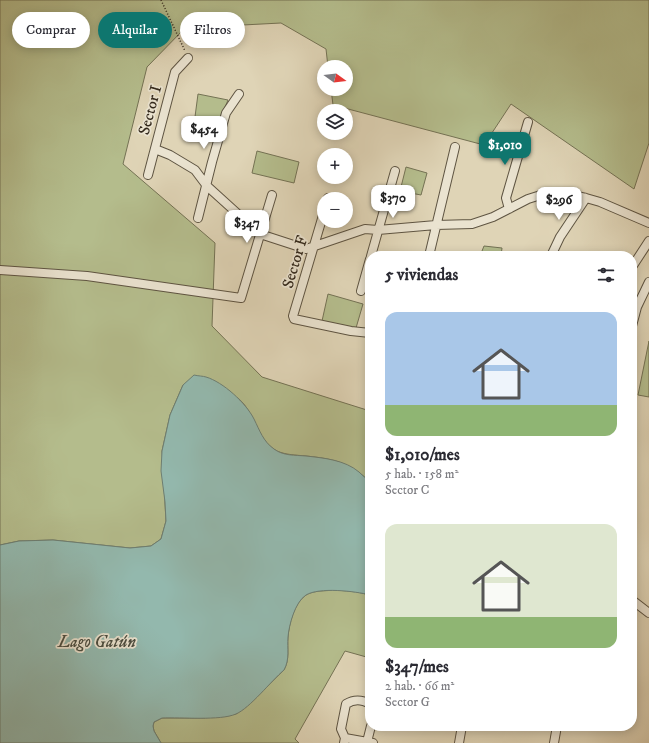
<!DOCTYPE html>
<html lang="es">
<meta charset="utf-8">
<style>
body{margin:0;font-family:"IM FELL DW Pica",serif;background:#f2f2f3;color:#2b2b33;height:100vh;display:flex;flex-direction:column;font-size:15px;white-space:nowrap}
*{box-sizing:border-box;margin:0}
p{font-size:13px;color:#7c7c81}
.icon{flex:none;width:22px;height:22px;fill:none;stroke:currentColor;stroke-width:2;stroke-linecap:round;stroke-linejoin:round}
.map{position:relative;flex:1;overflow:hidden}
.drawer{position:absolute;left:365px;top:251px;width:272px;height:480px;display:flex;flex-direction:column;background:#fff;border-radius:16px;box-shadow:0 2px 10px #0003}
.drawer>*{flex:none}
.guide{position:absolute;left:12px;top:12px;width:293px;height:36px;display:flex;gap:8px}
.needle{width:26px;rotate:105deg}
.buttons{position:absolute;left:317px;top:60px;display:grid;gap:8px}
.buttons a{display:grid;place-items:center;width:36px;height:36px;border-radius:50%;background:#fff;box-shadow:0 2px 10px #0003;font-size:20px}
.price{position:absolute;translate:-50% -34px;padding:0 9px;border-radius:8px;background:#fff;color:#222;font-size:13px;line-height:26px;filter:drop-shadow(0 1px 2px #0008)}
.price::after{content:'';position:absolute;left:50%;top:24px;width:12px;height:9px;margin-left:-6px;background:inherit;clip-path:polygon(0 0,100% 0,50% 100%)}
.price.current{background:#0f766e;color:#fff}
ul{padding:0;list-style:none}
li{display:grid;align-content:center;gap:8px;height:212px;padding:0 20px}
li span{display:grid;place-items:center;height:124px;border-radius:12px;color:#555}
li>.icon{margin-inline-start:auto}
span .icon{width:72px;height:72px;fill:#fffc;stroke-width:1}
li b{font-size:17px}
h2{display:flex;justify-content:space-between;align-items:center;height:48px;padding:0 20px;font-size:17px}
.tag{padding:0 14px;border-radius:18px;background:#fff;box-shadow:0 2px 10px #0003;font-size:14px;line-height:36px}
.tag.current{background:#0f766e;color:#fff}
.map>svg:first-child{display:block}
.green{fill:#b4bc8c;stroke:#747254}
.water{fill:#93b8ad;stroke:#6d7f73}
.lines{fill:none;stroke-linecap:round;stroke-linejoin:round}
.minor-casing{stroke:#5e5442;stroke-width:10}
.path{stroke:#33291c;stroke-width:1.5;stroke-dasharray:1 2;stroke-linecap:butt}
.minor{stroke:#eae3d0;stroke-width:8}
.labels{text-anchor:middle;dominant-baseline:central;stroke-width:3.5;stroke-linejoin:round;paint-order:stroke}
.street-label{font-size:16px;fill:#33291c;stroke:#eae3d0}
.water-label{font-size:17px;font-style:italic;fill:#4b4d40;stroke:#eae3d0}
</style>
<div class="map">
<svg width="649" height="743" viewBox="0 0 649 743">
<rect width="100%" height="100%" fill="#dfd4b6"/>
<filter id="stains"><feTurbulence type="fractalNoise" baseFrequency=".005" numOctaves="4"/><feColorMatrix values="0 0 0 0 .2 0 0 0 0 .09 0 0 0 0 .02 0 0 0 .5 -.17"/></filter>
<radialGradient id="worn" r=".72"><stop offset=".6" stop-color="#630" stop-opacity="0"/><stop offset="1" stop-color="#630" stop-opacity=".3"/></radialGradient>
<path class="green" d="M0 0H649V143L634 189 511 104 484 145 333 105 331 89H346V67H328L326 49 281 23 185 28 147 67 123 164 215 243 212 326 262 377 370 411V482C349 462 334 459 306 456 296 455 286 455 277 451 256 440 256 414 239 399 235 395 192 387 183 385L170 415 162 451 166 521 161 539 151 546 130 548 53 540 19 541 0 545Z
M198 94 228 100 213 136 193 132Z
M257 151 299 162 294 183 252 173Z
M406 167 427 173 421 195 400 191Z
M484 246 502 248 501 256H480Z
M328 294 363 304 356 328 322 321Z
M649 341V397L638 395Z
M336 590 357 592 370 595V658L345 651 295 739 299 743H161L154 731 153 726 154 722 162 718H204L236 714 247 706 284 670C290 659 287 649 288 637 289 624 294 603 306 595 314 590 327 591 336 590Z"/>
<path class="water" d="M194 375C198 376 203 376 206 377 223 382 246 403 254 419 260 431 263 441 274 449 283 456 295 455 306 456 324 458 345 460 359 472 363 475 366 479 370 482V595C355 591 319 587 306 595 295 602 289 625 288 637 287 649 290 659 284 670 271 681 250 708 236 714 220 721 181 717 162 718L154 722 153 726 154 731 161 743H0V545L19 541 53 540 130 548 151 546 161 539 166 521 165 502 161 471 162 451 170 415 183 385Z"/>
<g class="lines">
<defs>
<path id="minor" d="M155 149 170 155 195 170 207 186 260 234 306 249 365 229 378 230 436 225 472 224 493 217 528 199 547 193H563L586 198 600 202 649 223
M148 175 175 72 188 58
M328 199V198
M509 209 506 198 528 122
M324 212 293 316 294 319 351 331 370 333
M198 218 212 162 226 113 239 94
M371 256 395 171
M429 256 455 147
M551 256 560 237 586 198
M632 267 649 241
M0 270 87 276 241 298 272 195
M361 291 370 259
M632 326 637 307 649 282
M632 600 649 613
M345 738 373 743
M367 742 371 726
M344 743 345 738 341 729 346 704C354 699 361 699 370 704
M459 743 462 726
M554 743 557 726"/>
</defs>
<use href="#minor" class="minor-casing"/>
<path class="path" d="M161 0 185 51"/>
<use href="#minor" class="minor"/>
</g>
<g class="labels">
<g class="street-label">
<text transform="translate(150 110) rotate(-75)">Sector I</text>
<text transform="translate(295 262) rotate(-73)">Sector F</text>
</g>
<g class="water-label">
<text x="97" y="642">Lago Gatún</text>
</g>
</g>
<rect width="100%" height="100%" filter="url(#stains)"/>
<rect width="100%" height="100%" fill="url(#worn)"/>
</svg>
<div class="buttons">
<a><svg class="needle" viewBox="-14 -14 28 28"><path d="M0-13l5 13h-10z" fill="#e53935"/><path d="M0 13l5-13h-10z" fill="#7c7c81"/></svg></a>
<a><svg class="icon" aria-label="layers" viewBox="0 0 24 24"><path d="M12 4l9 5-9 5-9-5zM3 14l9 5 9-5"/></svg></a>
<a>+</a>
<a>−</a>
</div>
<b class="price" style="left:204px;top:150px">$454</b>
<b class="price current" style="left:505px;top:166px">$1,010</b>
<b class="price" style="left:393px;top:219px">$370</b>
<b class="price" style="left:559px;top:221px">$296</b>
<b class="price" style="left:247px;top:244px">$347</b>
<div class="guide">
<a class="tag">Comprar</a>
<a class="tag current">Alquilar</a>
<a class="tag">Filtros</a>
</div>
<section class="drawer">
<h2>5 viviendas<svg class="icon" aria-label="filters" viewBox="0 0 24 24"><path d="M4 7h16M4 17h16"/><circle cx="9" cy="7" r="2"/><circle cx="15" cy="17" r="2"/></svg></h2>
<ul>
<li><span style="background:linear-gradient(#a9c7e8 75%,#8fb573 0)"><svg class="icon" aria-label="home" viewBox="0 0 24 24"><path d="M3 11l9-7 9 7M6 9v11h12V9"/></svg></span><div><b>$1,010/mes</b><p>5 hab. · 158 m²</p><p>Sector C</p></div></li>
<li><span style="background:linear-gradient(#dfe7d0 75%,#8fb573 0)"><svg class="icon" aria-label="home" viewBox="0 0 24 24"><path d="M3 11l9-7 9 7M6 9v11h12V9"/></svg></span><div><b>$347/mes</b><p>2 hab. · 66 m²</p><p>Sector G</p></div></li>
</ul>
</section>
</div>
